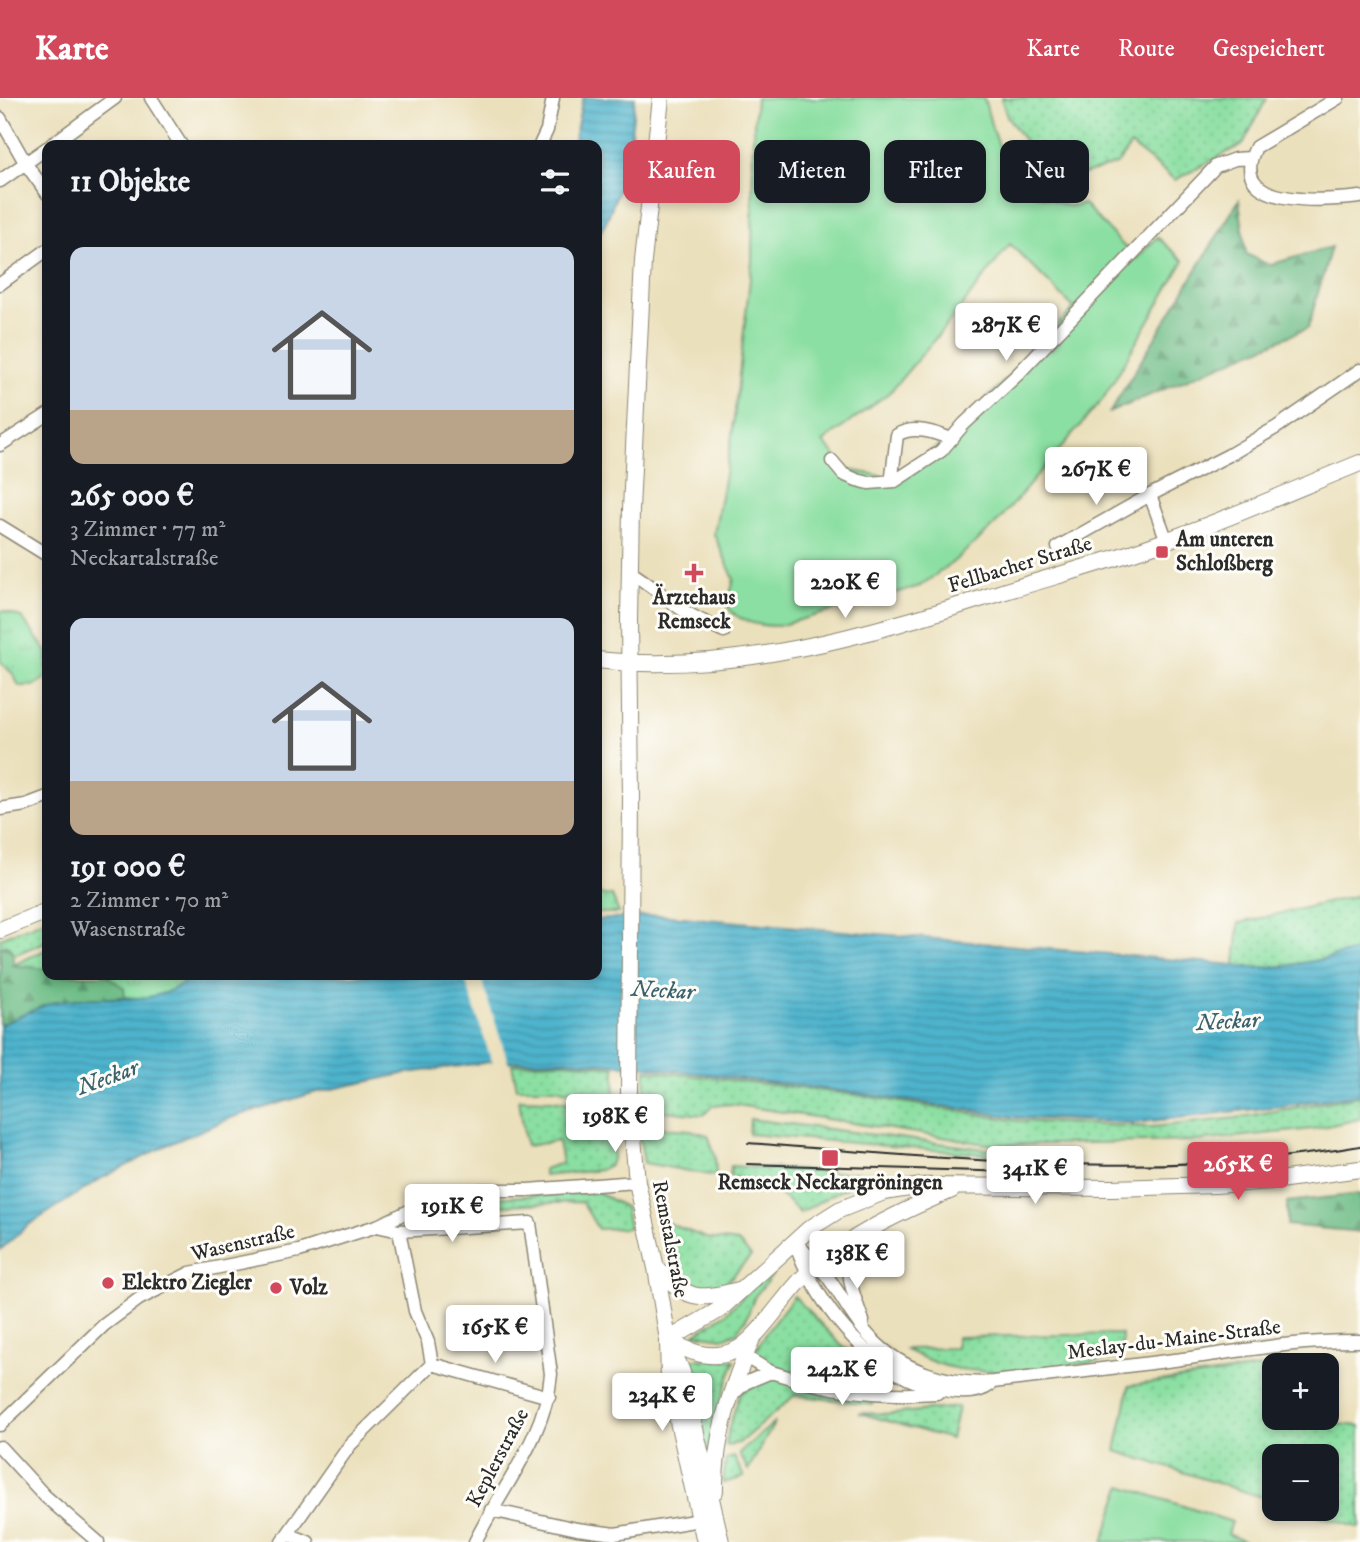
<!DOCTYPE html>
<html lang="de">
<meta charset="utf-8">
<style>
body{margin:0;font-family:"IM FELL DW Pica",serif;background:#242831;color:#f1f3f6;height:100vh;display:flex;flex-direction:column;font-size:26px;white-space:nowrap}
*{box-sizing:border-box;margin:0}
p{font-size:23px;color:#9ea1a6}
.icon{flex:none;width:38px;height:38px;fill:none;stroke:currentColor;stroke-width:2;stroke-linecap:round;stroke-linejoin:round}
.map{position:relative;flex:1;overflow:hidden}
.sheet{position:absolute;left:42px;top:42px;width:560px;height:840px;display:flex;flex-direction:column;background:#171b24;border-radius:14px;box-shadow:0 4px 10px #0003}
.sheet>*{flex:none}
.hud{position:absolute;left:623px;top:42px;width:632px;height:63px;display:flex;gap:14px}
.tools{position:absolute;left:1262px;top:1255px;display:grid;gap:14px}
.tools a{display:grid;place-items:center;width:77px;height:77px;border-radius:14px;background:#171b24;box-shadow:0 4px 10px #0003;font-size:35px}
.price{position:absolute;translate:-50% -60px;padding:0 16px;border-radius:7px;background:#fff;color:#222;font-size:23px;line-height:46px;filter:drop-shadow(0 2px 4px #0008)}
.price::after{content:'';position:absolute;left:50%;top:42px;width:21px;height:16px;margin-left:-10px;background:inherit;clip-path:polygon(0 0,100% 0,50% 100%)}
.price.active{background:#d1495b;color:#fff}
ul{padding:0;list-style:none}
li{display:grid;align-content:center;gap:14px;height:371px;padding:0 28px}
li span{display:grid;place-items:center;height:217px;border-radius:14px;color:#555}
li>.icon{margin-inline-start:auto}
span .icon{width:126px;height:126px;fill:#fffc;stroke-width:1}
li b{font-size:30px}
h2{display:flex;justify-content:space-between;align-items:center;height:84px;padding:0 28px;font-size:30px}
.chip{padding:0 24px;border-radius:14px;background:#171b24;box-shadow:0 4px 10px #0003;font-size:24px;line-height:63px}
.chip.active{background:#d1495b;color:#fff}
header{display:flex;align-items:center;gap:42px;box-sizing:border-box;height:98px;padding:0 35px;background:#d1495b;color:#fff}
header strong{font-size:33px}
nav{display:flex;gap:38px;margin-inline-start:auto;font-size:24px}
.map>svg:first-child{display:block}
.grass{fill:url(#grass-dots);stroke:#5b8566;stroke-width:2}
.forest{fill:url(#forest-firs);stroke:#4e745a;stroke-width:2}
.park{fill:url(#park-tufts);stroke:#5b8566;stroke-width:2}
.garden{fill:#8bdfa2;stroke:#5b8566;stroke-width:2;fill-rule:evenodd}
.water{fill:url(#water-rules);stroke:#3c707c;stroke-width:2}
.pier{fill:#ebe0bc}
.lines{fill:none;stroke-linecap:round;stroke-linejoin:round}
.street-casing{stroke:#8b8674;stroke-width:15}
.secondary-casing{stroke:#8b8674;stroke-width:18}
.street{stroke:#fff;stroke-width:12}
.secondary{stroke:#fff;stroke-width:16}
.tram{stroke:#2b2b2b;stroke-width:2}
.poi-dot{fill:#d1495b;stroke:#fdfcf7;stroke-width:2.5}
.labels{text-anchor:middle;dominant-baseline:central;stroke-width:6;stroke-linejoin:round;paint-order:stroke}
.poi-label{font-size:21px;font-weight:bold;fill:#2b2b2b;stroke:#fdfcf7;text-anchor:start}
.street-label{font-size:21px;fill:#2b2b2b;stroke:#fdfcf7}
.water-label{font-size:23px;font-style:italic;fill:#39626c;stroke:#fdfcf7}
</style>
<header>
<strong>Karte</strong>
<nav><a>Karte</a><a>Route</a><a>Gespeichert</a></nav>
</header>
<div class="map">
<svg width="1360" height="1444" viewBox="0 0 1360 1444">
<defs>
<pattern id="grass-dots" width="8" height="8" patternUnits="userSpaceOnUse" patternTransform="scale(1.75)"><rect width="8" height="8" fill="#8bdfa2"/><path d="M2 2h.1M6 6h.1" fill="none" stroke="#78c08c" stroke-width="1.8" stroke-linecap="round"/></pattern>
<pattern id="forest-firs" width="22" height="20" patternUnits="userSpaceOnUse" patternTransform="scale(1.75)"><rect width="22" height="20" fill="#70be88"/><path d="M5 1l3.5 6h-7zM16 11l3.5 6h-7z" fill="#5c9b6f"/></pattern>
<pattern id="park-tufts" width="24" height="20" patternUnits="userSpaceOnUse" patternTransform="scale(1.75)"><rect width="24" height="20" fill="#8bdfa2"/><path d="M3 7l-1-3M5 7V3M7 7l1-3M15 17l-1-3M17 17v-4M19 17l1-3" fill="none" stroke="#78c08c"/></pattern>
<pattern id="water-rules" width="6" height="5" patternUnits="userSpaceOnUse" patternTransform="scale(1.75)"><rect width="6" height="5" fill="#4eb4cd"/><path d="M0 2.5h6" fill="none" stroke="#4193a7"/></pattern>
</defs>
<rect width="100%" height="100%" fill="#fdfcf7"/>
<filter id="ink" filterUnits="userSpaceOnUse"><feTurbulence type="fractalNoise" baseFrequency=".0143" numOctaves="2"/><feDisplacementMap in="SourceGraphic" scale="14" xChannelSelector="R" yChannelSelector="G"/><feConvolveMatrix kernelMatrix="1 2 1 2 8 2 1 2 1" color-interpolation-filters="sRGB"/></filter>
<filter id="wash" filterUnits="userSpaceOnUse"><feTurbulence type="fractalNoise" baseFrequency=".00686" numOctaves="4" result="noise"/><feDisplacementMap in="SourceGraphic" scale="28" xChannelSelector="R" yChannelSelector="G"/><feGaussianBlur stdDeviation="1.57" result="paint"/><feColorMatrix in="noise" values="0 0 0 0 0 0 0 0 0 0 0 0 0 0 0 0 0 1.4 0 .05"/><feComposite in="paint" operator="in"/></filter>
<g filter="url(#wash)">
<rect width="100%" height="100%" fill="#ebe0bc"/>
<path class="grass" d="M1001 0H1267L1243 46 1175 82 1131 47 1117 66 1078 78 1040 65 1007 18Z
M597 796 612 798 619 815H597Z
M1360 797V852C1323 861 1272 875 1235 867L1239 825Z
M47 821V843L14 857 7 847 0 850V840Z
M563 964 615 969V1005L556 990H517L512 966Z
M646 972 856 997 1020 1023 1102 1027 1152 1029 1236 1020 1360 998V1021L1313 1031 1197 1043 993 1047 731 1006 712 1008 704 1017 644 1011Z
M519 1001 554 1002 618 1014 613 1058 610 1067 600 1072 544 1078V1071L562 1065 558 1043 526 1048Z
M750 1021 992 1052V1057L749 1036Z
M638 1028 690 1032 708 1037 715 1057 716 1078 644 1065Z
M731 1068 830 1074 962 1075 961 1077C932 1077 897 1072 869 1081 844 1089 822 1102 800 1115 777 1090 763 1085 730 1078Z
M597 1094 625 1109 629 1130 598 1131 582 1104 428 1110 455 1102Z
M658 1121 706 1140 738 1144 751 1158 723 1188 699 1193C665 1172 668 1157 658 1121Z
M769 1174 773 1176 755 1198 746 1221 737 1234 723 1240 695 1236 725 1216Z
M794 1198 841 1247 875 1274 873 1292 795 1276 752 1258 766 1235Z
M1122 1236 1121 1260C1068 1267 1013 1278 959 1271 940 1268 921 1259 904 1251L956 1250 957 1239Z
M688 1261 735 1262 714 1323 706 1364Z
M1274 1268V1320H1314L1325 1325 1360 1328V1430L1297 1411 1326 1410V1358H1274V1403L1116 1353 1129 1288Z
M771 1276 874 1300 873 1307 795 1297 739 1345 726 1347 729 1329 740 1296Z
M958 1309 951 1341 859 1315 892 1316Z
M775 1324 748 1372 739 1355Z
M734 1359 744 1379 723 1385 726 1361Z"/>
<path class="forest" d="M1239 102 1246 156 1269 167 1331 149 1308 230 1110 314Z
M7 847 14 857 13 867 47 871V877H106L125 890V899L58 903 0 927V850Z
M1360 1096V1134L1287 1127V1104Z"/>
<path class="park" d="M3 513 21 519 47 554V579L34 588H19L13 576 0 564V515Z
M47 851V871L13 867Z
M106 877H193C174 895 151 903 125 899L124 890Z"/>
<path class="garden" d="M756 0H984L992 30 1005 62 1028 93 1068 108 1084 106 1136 161 1157 139 1184 163 1103 301 994 428 952 465 920 488 778 528C759 528 738 525 727 508L734 481 714 436 732 338 752 163 753 41ZM1010 146 1074 210 983 305 942 345 911 367 888 379 849 372 823 344 890 294 951 222Z
M1122 1388 1232 1424 1228 1436 1245 1444H1103Z"/>
<path class="water" d="M583 0H635L627 70 606 124 597 140V47H573Z
M659 817 1235 867C1272 875 1323 861 1360 852V996L1282 1008 1134 1025 1021 1020 856 995 647 969 565 962 489 964 408 975 313 995 233 1019 169 1046 102 1080 27 1128 0 1152V927C19 919 40 907 60 903 110 893 152 915 193 877H597V822Z"/>
<path class="pier" d="M464 877H480L509 967 493 968Z"/>
</g>
<g filter="url(#ink)">
<g class="lines">
<defs>
<path id="street" d="M151 0 181 47
M1338 0 1256 49C1225 111 1325 103 1360 99
M0 20 26 66 47 95
M51 47 115 0
M540 47 547 32 553 0
M0 83 47 50
M0 186 47 152
M0 347 47 317
M832 363 843 376 857 382 869 385 895 383 941 353 964 326 1017 277 1216 68 1235 61 1250 60
M895 383 892 378 897 337C913 327 934 334 951 341
M1150 397 1167 443
M0 428 47 457
M1058 449 1150 397 1229 357 1277 329 1360 272
M630 474C648 485 663 498 680 510 693 520 709 526 724 533
M0 711 26 707 47 699
M377 1128 399 1133 530 1125 551 1276C546 1338 502 1389 475 1444
M399 1133 415 1213 428 1244 432 1266
M852 1141C845 1175 851 1191 863 1223
M794 1143C805 1154 817 1166 827 1178 842 1198 853 1222 871 1240 901 1272 949 1288 993 1284 1053 1277 1113 1270 1174 1262 1236 1254 1297 1242 1360 1243
M797 1150C820 1212 874 1279 943 1292 958 1295 977 1297 990 1287
M739 1255 771 1274
M432 1266 549 1299
M731 1298 745 1285 771 1274C830 1293 875 1299 937 1295
M0 1327 104 1227 139 1201 190 1175 299 1153 339 1140 377 1128 437 1100 481 1092H528L637 1084
M0 1349 45 1398 98 1444
M491 1412 577 1431 615 1436 700 1422
M288 1436 308 1444
M282 1444 350 1347 432 1266"/>
<path id="secondary" d="M661 0 643 163 631 411 629 521 631 700 629 996 637 1084 656 1170 668 1242 669 1283 705 1444
M597 562C734 577 867 537 996 496 1054 478 1112 463 1168 442 1233 419 1296 391 1360 365
M0 832 47 813
M656 1170C690 1202 694 1203 739 1192
M668 1242 719 1212 809 1131 839 1112 884 1094 922 1088 1112 1090 1215 1087 1271 1083 1360 1071
M668 1242C689 1254 710 1263 734 1253 758 1243 786 1194 808 1175 851 1137 900 1114 952 1092
M671 1248 682 1274 721 1444
M715 1393C714 1339 731 1292 751 1243"/>
</defs>
<use href="#street" class="street-casing"/>
<use href="#secondary" class="secondary-casing"/>
<use href="#street" class="street"/>
<use href="#secondary" class="secondary"/>
<path class="tram" d="M748 1045C952 1060 1156 1084 1360 1048
M747 1066 1013 1074"/>
</g>
</g>
<g class="poi-dot">
<rect x="1155" y="447" width="14" height="14" rx="3.5"/>
<path d="M690.5 464.5h7v7h7v7h-7v7h-7v-7h-7v-7h7z"/>
<rect x="821" y="1051" width="18" height="18" rx="3.5"/>
<circle cx="108" cy="1185" r="7"/>
<circle cx="276" cy="1190" r="7"/>
</g>
<g class="labels">
<g class="poi-label">
<text x="1176" y="442">Am unteren<tspan x="1176" dy="24">Schloßberg</tspan></text>
<text x="694" y="500" text-anchor="middle">Ärztehaus<tspan x="694" dy="24">Remseck</tspan></text>
<text x="830" y="1085" text-anchor="middle">Remseck Neckargröningen</text>
<text x="122" y="1185">Elektro Ziegler</text>
<text x="290" y="1190">Volz</text>
</g>
<g class="street-label">
<text transform="translate(1020 467) rotate(-17)">Fellbacher Straße</text>
<text transform="translate(670 1141) rotate(79)">Remstalstraße</text>
<text transform="translate(243 1145) rotate(-13)">Wasenstraße</text>
<text transform="translate(1174 1242) rotate(-7)">Meslay-du-Maine-Straße</text>
<text transform="translate(498 1360) rotate(-62)">Keplerstraße</text>
</g>
<g class="water-label">
<text transform="translate(663 893) rotate(3)">Neckar</text>
<text transform="translate(1228 924) rotate(-3)">Neckar</text>
<text transform="translate(108 980) rotate(-20)">Neckar</text>
</g>
</g>
</svg>
<div class="tools">
<a>+</a>
<a>−</a>
</div>
<b class="price" style="left:1006px;top:265px">287K €</b>
<b class="price" style="left:1096px;top:409px">267K €</b>
<b class="price" style="left:845px;top:522px">220K €</b>
<b class="price" style="left:615px;top:1056px">198K €</b>
<b class="price active" style="left:1238px;top:1104px">265K €</b>
<b class="price" style="left:1035px;top:1108px">341K €</b>
<b class="price" style="left:452px;top:1146px">191K €</b>
<b class="price" style="left:857px;top:1193px">138K €</b>
<b class="price" style="left:495px;top:1267px">165K €</b>
<b class="price" style="left:842px;top:1309px">242K €</b>
<b class="price" style="left:662px;top:1335px">234K €</b>
<div class="hud">
<a class="chip active">Kaufen</a>
<a class="chip">Mieten</a>
<a class="chip">Filter</a>
<a class="chip">Neu</a>
</div>
<section class="sheet">
<h2>11 Objekte<svg class="icon" aria-label="filters" viewBox="0 0 24 24"><path d="M4 7h16M4 17h16"/><circle cx="9" cy="7" r="2"/><circle cx="15" cy="17" r="2"/></svg></h2>
<ul>
<li><span style="background:linear-gradient(#c9d6e8 75%,#b9a48a 0)"><svg class="icon" aria-label="home" viewBox="0 0 24 24"><path d="M3 11l9-7 9 7M6 9v11h12V9"/></svg></span><div><b>265 000 €</b><p>3 Zimmer · 77 m²</p><p>Neckartalstraße</p></div></li>
<li><span style="background:linear-gradient(#c9d6e8 75%,#b9a48a 0)"><svg class="icon" aria-label="home" viewBox="0 0 24 24"><path d="M3 11l9-7 9 7M6 9v11h12V9"/></svg></span><div><b>191 000 €</b><p>2 Zimmer · 70 m²</p><p>Wasenstraße</p></div></li>
</ul>
</section>
</div>
